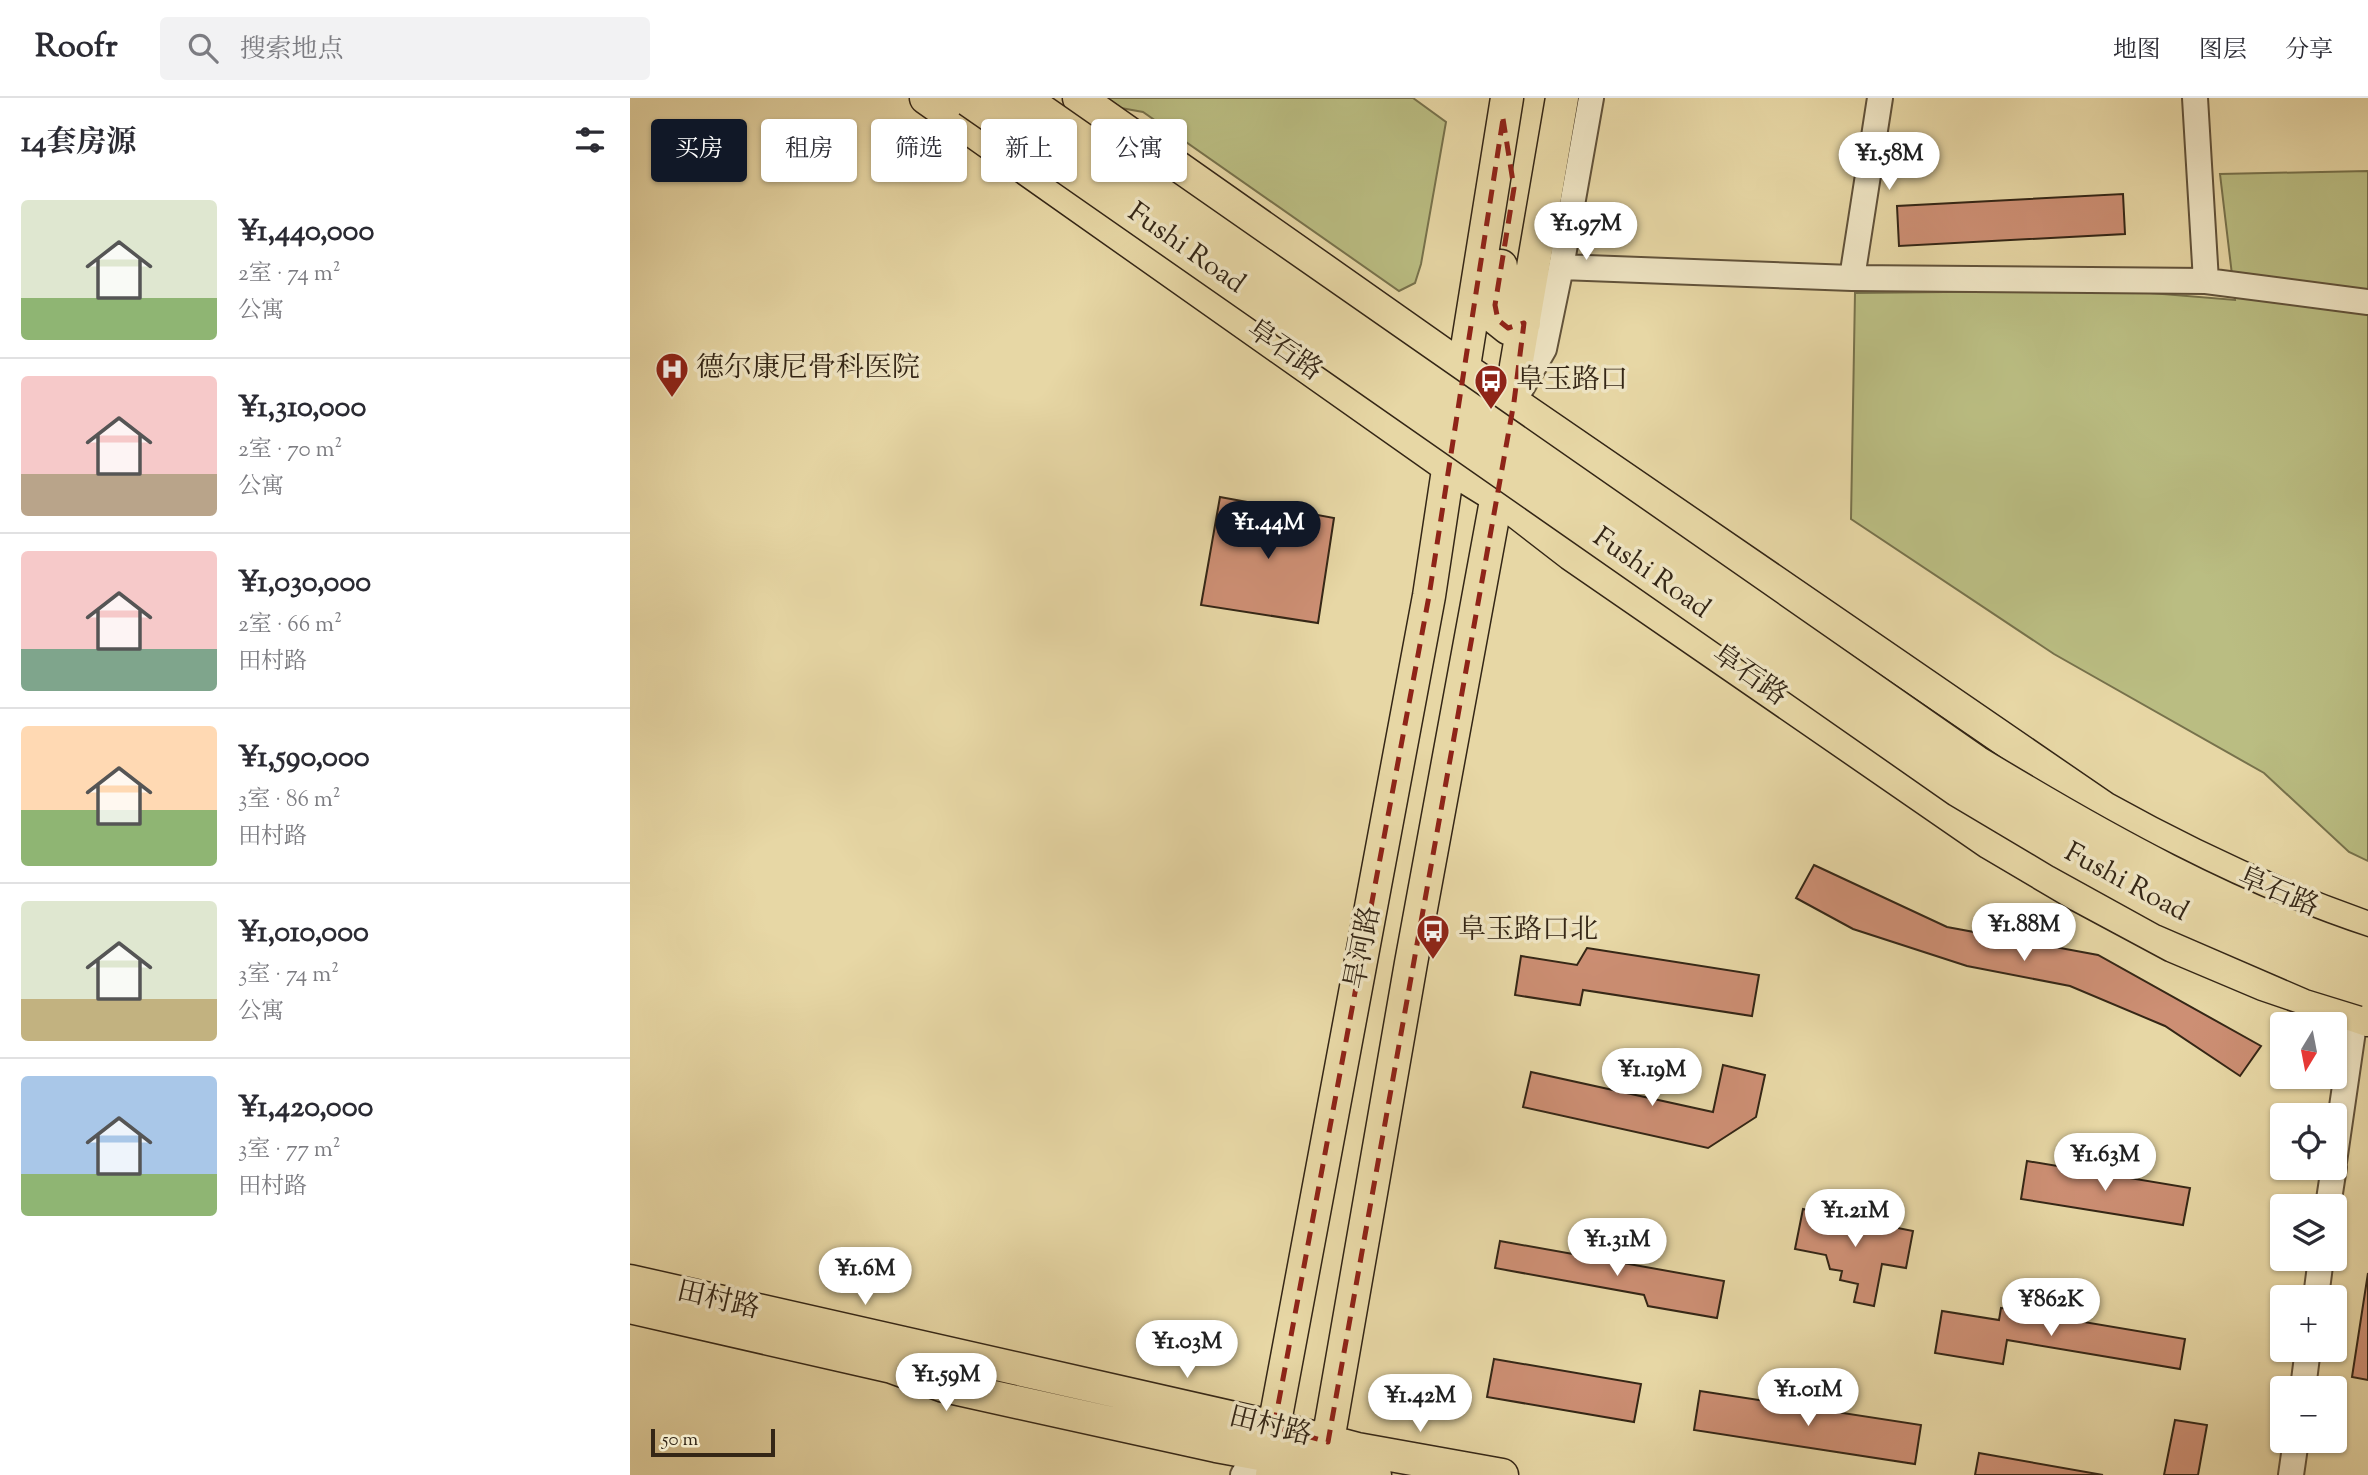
<!DOCTYPE html>
<html lang="zh">
<meta charset="utf-8">
<style>
body{margin:0;font-family:"Sorts Mill Goudy","Noto Serif SC",serif;background:#f2f2f3;color:#2b2b33;height:100vh;display:flex;flex-direction:column;font-size:26px;white-space:nowrap}
*{box-sizing:border-box;margin:0}
p{font-size:23px;color:#7c7c81}
.icon{flex:none;width:38px;height:38px;fill:none;stroke:currentColor;stroke-width:2;stroke-linecap:round;stroke-linejoin:round}
.map{position:relative;flex:1;overflow:hidden}
.sheet{display:flex;flex-direction:column;background:#fff;width:630px}
.sheet>*{flex:none}
.hud{position:absolute;left:21px;top:21px;width:665px;height:63px;display:flex;gap:14px}
.needle{width:46px;rotate:190deg}
.buttons{position:absolute;left:1640px;top:914px;display:grid;gap:14px}
.buttons a{display:grid;place-items:center;width:77px;height:77px;border-radius:7px;background:#fff;box-shadow:0 2px 5px #0004;font-size:35px}
.scale{position:absolute;left:21px;bottom:18px;width:124px;box-sizing:border-box;padding-left:7px;border:4px solid #342616;border-top:0;font-size:19px;line-height:24px;white-space:nowrap;color:#342616;-webkit-text-stroke:5px #efe5c4;paint-order:stroke}
.price{position:absolute;translate:-50% -60px;padding:0 16px;border-radius:24px;background:#fff;color:#222;font-size:23px;line-height:46px;filter:drop-shadow(0 2px 4px #0008)}
.price::after{content:'';position:absolute;left:50%;top:42px;width:21px;height:16px;margin-left:-10px;background:inherit;clip-path:polygon(0 0,100% 0,50% 100%)}
.price.current{background:#111827;color:#fff}
ul{padding:0;list-style:none}
li{display:flex;align-items:center;gap:21px;height:175px;padding:0 21px}
li+li{border-top:2px solid #e1e1e2}
li span{display:grid;place-items:center;flex:none;width:196px;height:140px;border-radius:7px;color:#555}
li>.icon{margin-inline-start:auto}
span .icon{width:84px;height:84px;fill:#fffc;stroke-width:1}
li b{font-size:30px}
h2{display:flex;justify-content:space-between;align-items:center;height:84px;padding:0 21px;font-size:30px}
.tag{padding:0 24px;border-radius:7px;background:#fff;box-shadow:0 2px 5px #0004;font-size:24px;line-height:63px}
.tag.current{background:#111827;color:#fff}
header{display:flex;align-items:center;gap:42px;box-sizing:border-box;height:98px;padding:0 35px;background:#fff;border-bottom:2px solid #e1e1e2}
header strong{font-size:33px}
nav{display:flex;gap:38px;margin-inline-start:auto;font-size:24px}
.search{width:490px;height:63px;background:#f2f2f3;display:flex;align-items:center;gap:18px;box-sizing:border-box;padding:0 24px;border-radius:7px;color:#7c7c81;font-size:26px}
main{display:flex;flex:1;min-height:0}
.map>svg:first-child{display:block}
.green{fill:#babd82;stroke:#77724c;stroke-width:2}
.building{fill:#cd8f74;stroke:#342616;stroke-width:2}
.lines{fill:none;stroke-linecap:round;stroke-linejoin:round}
.minor-casing{stroke:#61523a;stroke-width:28}
.major-casing{stroke:#342616;stroke-width:35}
.minor{stroke:#efe5c4;stroke-width:24}
.major{stroke:#e7d7a5;stroke-width:32}
.highway-bridge-casing{stroke:#342616;stroke-width:40;stroke-linecap:butt}
.highway-bridge{stroke:#e7d7a5;stroke-width:37}
.marked{fill:none;stroke:#8f2418;stroke-width:5;stroke-dasharray:14 9;stroke-linejoin:round}
.labels{text-anchor:middle;dominant-baseline:central;stroke-width:7;stroke-linejoin:round;paint-order:stroke}
.street-label{font-size:28px;fill:#342616;stroke:#efe5c4}
.poi-label{font-size:28px;fill:#342616;stroke:#efe5c4;text-anchor:start}
</style>
<header>
<strong>Roofr</strong>
<div class="search"><svg class="icon" aria-label="search" viewBox="0 0 24 24"><circle cx="10" cy="10" r="6"/><path d="M15 15l6 6"/></svg>搜索地点</div>
<nav><a>地图</a><a>图层</a><a>分享</a></nav>
</header>
<main>
<section class="sheet">
<h2>14套房源<svg class="icon" aria-label="filters" viewBox="0 0 24 24"><path d="M4 7h16M4 17h16"/><circle cx="9" cy="7" r="2"/><circle cx="15" cy="17" r="2"/></svg></h2>
<ul>
<li><span style="background:linear-gradient(#dfe7d0 70%,#8fb573 0)"><svg class="icon" aria-label="home" viewBox="0 0 24 24"><path d="M3 11l9-7 9 7M6 9v11h12V9"/></svg></span><div><b>¥1,440,000</b><p>2室 · 74 m²</p><p>公寓</p></div></li>
<li><span style="background:linear-gradient(#f6c9c9 70%,#b9a48a 0)"><svg class="icon" aria-label="home" viewBox="0 0 24 24"><path d="M3 11l9-7 9 7M6 9v11h12V9"/></svg></span><div><b>¥1,310,000</b><p>2室 · 70 m²</p><p>公寓</p></div></li>
<li><span style="background:linear-gradient(#f6c9c9 70%,#7fa58c 0)"><svg class="icon" aria-label="home" viewBox="0 0 24 24"><path d="M3 11l9-7 9 7M6 9v11h12V9"/></svg></span><div><b>¥1,030,000</b><p>2室 · 66 m²</p><p>田村路</p></div></li>
<li><span style="background:linear-gradient(#ffd9b3 60%,#8fb573 0)"><svg class="icon" aria-label="home" viewBox="0 0 24 24"><path d="M3 11l9-7 9 7M6 9v11h12V9"/></svg></span><div><b>¥1,590,000</b><p>3室 · 86 m²</p><p>田村路</p></div></li>
<li><span style="background:linear-gradient(#dfe7d0 70%,#c2b280 0)"><svg class="icon" aria-label="home" viewBox="0 0 24 24"><path d="M3 11l9-7 9 7M6 9v11h12V9"/></svg></span><div><b>¥1,010,000</b><p>3室 · 74 m²</p><p>公寓</p></div></li>
<li><span style="background:linear-gradient(#a9c7e8 70%,#8fb573 0)"><svg class="icon" aria-label="home" viewBox="0 0 24 24"><path d="M3 11l9-7 9 7M6 9v11h12V9"/></svg></span><div><b>¥1,420,000</b><p>3室 · 77 m²</p><p>田村路</p></div></li>
</ul>
</section>
<div class="map">
<svg width="1738" height="1377" viewBox="0 0 1738 1377">
<rect width="100%" height="100%" fill="#e7d7a5"/>
<filter id="stains"><feTurbulence type="fractalNoise" baseFrequency=".00286" numOctaves="4"/><feColorMatrix values="0 0 0 0 .2 0 0 0 0 .09 0 0 0 0 .02 0 0 0 .5 -.17"/></filter>
<radialGradient id="worn" r=".72"><stop offset=".6" stop-color="#630" stop-opacity="0"/><stop offset="1" stop-color="#630" stop-opacity=".3"/></radialGradient>
<path class="green" d="M477 0H783L816 24 791 166 785 185 769 193 513 14 491 10Z
M1738 73V763L1719 754 1634 675 1424 556 1221 421 1225 195 1484 192 1605 202 1590 76Z"/>
<path class="building" d="M1493 96 1495 136 1269 148 1267 108Z
M590 399 704 420 688 525 571 507Z
M1184 767 1317 829 1468 857 1631 948 1610 978 1535 928 1440 888 1337 868 1223 831 1166 800Z
M957 850 1129 877 1122 918 953 892 950 907 885 897 891 858 947 867Z
M1093 967 1135 977 1126 1019 1078 1050 893 1009 901 974 1083 1014Z
M1397 1063 1560 1090 1553 1127 1391 1101Z
M1173 1111 1283 1133 1276 1170 1252 1166 1244 1208 1224 1204 1228 1186 1210 1182 1212 1173 1200 1171 1196 1157 1165 1151Z
M870 1143 1094 1183 1087 1220 1018 1208 1014 1197 865 1170Z
M1738 1175V1282L1722 1279Z
M1371 1210 1555 1241 1550 1271 1377 1242 1373 1266 1305 1255 1312 1213 1369 1222Z
M864 1261 1011 1286 1004 1324 857 1299Z
M1070 1293 1291 1327 1285 1366 1064 1332Z
M1545 1322 1577 1327 1568 1377H1534Z
M1349 1355 1473 1377H1345Z"/>
<g class="lines">
<defs>
<path id="minor" d="M1565 0 1576 183
M931 169 1222 180 1576 183 1738 204
M1222 180 1250 0
M884 303 914 251 931 169 961 0
M1704 1064 1725 919 1730 902
M1698 1108 1704 1069
M1686 1199 1691 1160
M1673 1290 1678 1251
M613 1377 636 1341
M1661 1377 1666 1342"/>
<path id="major" d="M296 0 819 369 866 398 941 456 1360 745 1448 797 1543 848 1633 886 1738 922
M449 0 833 270 1474 710C1560 758 1646 798 1738 830
M871 168 865 207 868 222 878 230 894 225
M831 287 877 0
M881 320 886 268 932 0
M0 1183 644 1329 727 1351 872 1377
M0 1209 262 1269 314 1288 586 1348 745 1377
M642 1377 645 1359 644 1329 799 498 821 352
M692 1377 781 865 870 381"/>
</defs>
<use href="#minor" class="minor-casing"/>
<use href="#major" class="major-casing"/>
<use href="#minor" class="minor"/>
<use href="#major" class="major"/>
<defs>
<path id="highway-bridge" d="M340 0 1329 690 1433 752 1538 810 1686 874 1738 890
M389 0 1345 666C1470 742 1598 814 1738 859"/>
</defs>
<use href="#highway-bridge" class="highway-bridge-casing"/>
<use href="#highway-bridge" class="highway-bridge"/>
</g>
<path class="marked" d="M873 21 884 90 865 207 868 222 878 230 894 225 884 304 698 1344 644 1329 799 498Z"/>
<defs>
<symbol id="hospital-pin" viewBox="-11 -11 22 30"><path d="M0 17L-7.5 6A9.5 9.5 0 1 1 7.5 6Z" fill="#8f2418" stroke="#efe5c4"/><path d="M-5-5h3v3.5h4V-5h3V5h-3V1.5h-4V5h-3Z" fill="#fff"/></symbol>
<symbol id="bus-pin" viewBox="-11 -11 22 30"><path d="M0 17L-7.5 6A9.5 9.5 0 1 1 7.5 6Z" fill="#8f2418" stroke="#efe5c4"/><path d="M-5-6H5V4H4V6H2V4H-2V6H-4V4H-5ZM-3.5-4V0h7V-4ZM-3.5 1.2v1.5H-2V1.2ZM2 1.2v1.5H3.5V1.2Z" fill="#fff"/></symbol>
</defs>
<g fill-rule="evenodd">
<use href="#hospital-pin" x="23" y="252" width="38" height="52"/>
<use href="#bus-pin" x="842" y="264" width="38" height="52"/>
<use href="#bus-pin" x="784" y="814" width="38" height="52"/>
</g>
<g class="labels">
<g class="street-label">
<text transform="translate(556 151) rotate(35)">Fushi Road</text>
<text transform="translate(654 253) rotate(35)">阜石路</text>
<text transform="translate(1021 476) rotate(35)">Fushi Road</text>
<text transform="translate(1119 578) rotate(35)">阜石路</text>
<text transform="translate(1496 785) rotate(28)">Fushi Road</text>
<text transform="translate(1648 795) rotate(23)">阜石路</text>
<text transform="translate(734 850) rotate(-79)">旱河路</text>
<text transform="translate(88 1203) rotate(13)">田村路</text>
<text transform="translate(640 1329) rotate(14)">田村路</text>
</g>
<g class="poi-label">
<text x="66" y="271">德尔康尼骨科医院</text>
<text x="886" y="283">阜玉路口</text>
<text x="828" y="833">阜玉路口北</text>
</g>
</g>
<rect width="100%" height="100%" filter="url(#stains)"/>
<rect width="100%" height="100%" fill="url(#worn)"/>
</svg>
<div class="buttons">
<a><svg class="needle" viewBox="-14 -14 28 28"><path d="M0-13l5 13h-10z" fill="#e53935"/><path d="M0 13l5-13h-10z" fill="#7c7c81"/></svg></a>
<a><svg class="icon" aria-label="locate" viewBox="0 0 24 24"><circle cx="12" cy="12" r="6"/><path d="M12 2v4M12 18v4M2 12h4M18 12h4"/></svg></a>
<a><svg class="icon" aria-label="layers" viewBox="0 0 24 24"><path d="M12 4l9 5-9 5-9-5zM3 14l9 5 9-5"/></svg></a>
<a>+</a>
<a>−</a>
</div>
<div class="scale">50 m</div>
<b class="price" style="left:1259px;top:94px">¥1.58M</b>
<b class="price" style="left:956px;top:164px">¥1.97M</b>
<b class="price current" style="left:638px;top:463px">¥1.44M</b>
<b class="price" style="left:1394px;top:865px">¥1.88M</b>
<b class="price" style="left:1022px;top:1010px">¥1.19M</b>
<b class="price" style="left:1475px;top:1095px">¥1.63M</b>
<b class="price" style="left:1225px;top:1151px">¥1.21M</b>
<b class="price" style="left:987px;top:1180px">¥1.31M</b>
<b class="price" style="left:235px;top:1209px">¥1.6M</b>
<b class="price" style="left:1421px;top:1240px">¥862K</b>
<b class="price" style="left:557px;top:1282px">¥1.03M</b>
<b class="price" style="left:316px;top:1315px">¥1.59M</b>
<b class="price" style="left:1178px;top:1330px">¥1.01M</b>
<b class="price" style="left:790px;top:1336px">¥1.42M</b>
<div class="hud">
<a class="tag current">买房</a>
<a class="tag">租房</a>
<a class="tag">筛选</a>
<a class="tag">新上</a>
<a class="tag">公寓</a>
</div>
</div>
</main>
